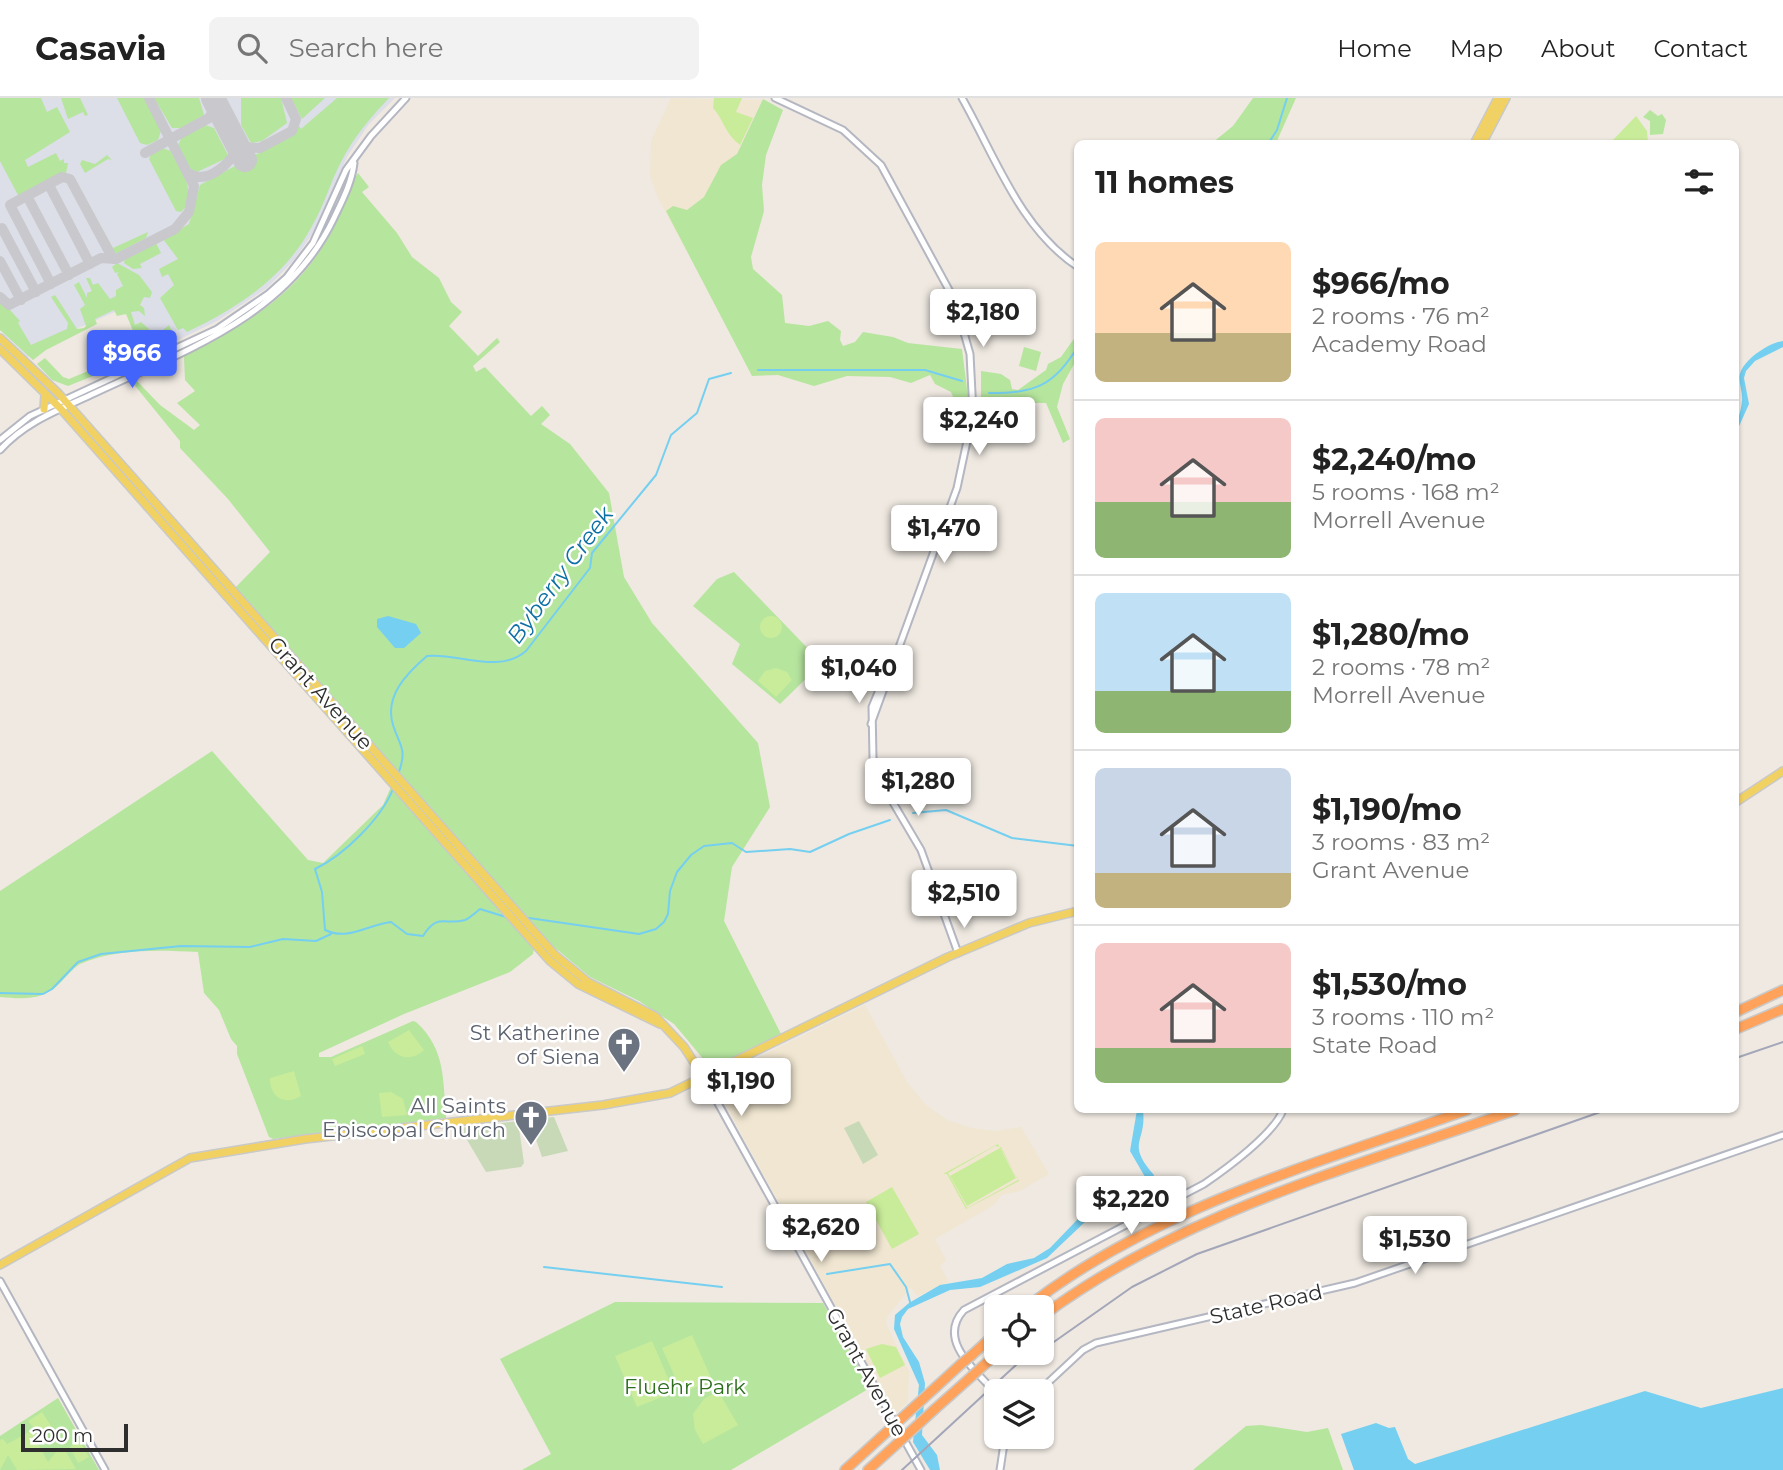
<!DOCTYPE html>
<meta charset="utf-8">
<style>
body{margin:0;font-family:Montserrat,sans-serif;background:#f2f2f2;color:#222;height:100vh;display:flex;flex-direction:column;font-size:26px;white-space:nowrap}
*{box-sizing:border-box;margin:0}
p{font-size:23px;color:#767676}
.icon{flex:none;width:38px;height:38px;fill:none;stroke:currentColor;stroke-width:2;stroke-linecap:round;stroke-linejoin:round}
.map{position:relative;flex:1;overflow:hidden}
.side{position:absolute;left:1074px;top:42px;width:665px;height:973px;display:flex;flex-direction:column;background:#fff;border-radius:10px;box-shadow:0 2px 5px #0004}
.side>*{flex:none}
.fabs{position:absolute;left:984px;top:1197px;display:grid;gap:14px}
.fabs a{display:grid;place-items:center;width:70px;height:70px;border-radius:10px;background:#fff;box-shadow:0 2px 5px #0004;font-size:35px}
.scale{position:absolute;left:21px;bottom:18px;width:107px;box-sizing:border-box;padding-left:7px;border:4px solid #2e2e2e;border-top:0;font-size:19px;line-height:24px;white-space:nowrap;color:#2e2e2e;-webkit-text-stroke:5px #fff;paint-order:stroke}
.price{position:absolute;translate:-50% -60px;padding:0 16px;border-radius:7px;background:#fff;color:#222;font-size:23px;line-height:46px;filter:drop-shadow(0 2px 4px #0008)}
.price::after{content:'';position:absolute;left:50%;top:42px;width:21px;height:16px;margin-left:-10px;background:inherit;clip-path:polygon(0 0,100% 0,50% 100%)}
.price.active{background:#4264fb;color:#fff}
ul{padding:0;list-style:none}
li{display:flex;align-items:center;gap:21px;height:175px;padding:0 21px}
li+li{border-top:2px solid #e0e0e0}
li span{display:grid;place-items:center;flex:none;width:196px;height:140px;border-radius:10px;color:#555}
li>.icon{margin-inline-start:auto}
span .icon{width:84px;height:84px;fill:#fffc;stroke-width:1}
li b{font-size:30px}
h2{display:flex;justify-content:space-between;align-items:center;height:84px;padding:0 21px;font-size:30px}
header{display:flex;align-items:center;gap:42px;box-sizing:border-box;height:98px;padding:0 35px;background:#fff;border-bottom:2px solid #e0e0e0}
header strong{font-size:33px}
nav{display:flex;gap:38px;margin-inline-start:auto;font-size:24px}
.search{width:490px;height:63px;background:#f2f2f2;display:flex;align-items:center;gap:18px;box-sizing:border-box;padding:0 24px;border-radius:10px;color:#767676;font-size:26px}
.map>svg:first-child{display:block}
.education{fill:#f0e6d1}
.airport{fill:#dcdee8}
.green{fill:#b6e59e}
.cemetery{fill:#c8d9b8}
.pitch{fill:#c9ec9a;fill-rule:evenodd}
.water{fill:#75cff0}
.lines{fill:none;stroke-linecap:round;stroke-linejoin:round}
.stream{stroke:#75cff0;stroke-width:2}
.taxiway{stroke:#c9c8cc;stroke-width:10}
.runway{stroke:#c9c8cc;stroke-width:24}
.tertiary-casing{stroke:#b4b7c1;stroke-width:9}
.secondary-casing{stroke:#b4b7c1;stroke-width:9}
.primary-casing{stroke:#c9c9c9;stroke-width:10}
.motorway-casing{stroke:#c9c9c9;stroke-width:12}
.tertiary{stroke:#fff;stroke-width:5}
.secondary{stroke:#fff;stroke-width:5}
.primary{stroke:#f2d163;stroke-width:7}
.motorway{stroke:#ffa35c;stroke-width:9}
.rail{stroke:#a3a6b8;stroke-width:2}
.motorway-bridge-casing{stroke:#c9c9c9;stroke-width:12;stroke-linecap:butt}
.motorway-bridge{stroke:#ffa35c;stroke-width:9}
.labels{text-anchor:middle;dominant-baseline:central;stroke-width:5;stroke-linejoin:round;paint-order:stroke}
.street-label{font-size:21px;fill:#2e2e2e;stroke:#fff}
.worship-label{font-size:21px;fill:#5b616d;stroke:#fff;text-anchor:end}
.park-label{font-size:21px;fill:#2c6e1b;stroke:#fff}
.water-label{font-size:23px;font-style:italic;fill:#0d6fa3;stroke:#fff}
</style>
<header>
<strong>Casavia</strong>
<div class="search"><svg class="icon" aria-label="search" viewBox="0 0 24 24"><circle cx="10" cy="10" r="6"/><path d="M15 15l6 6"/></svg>Search here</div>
<nav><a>Home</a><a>Map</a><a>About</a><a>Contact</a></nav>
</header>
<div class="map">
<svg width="1783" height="1372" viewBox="0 0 1783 1372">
<rect width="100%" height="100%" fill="#efe9e1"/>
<path class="education" d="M671 0 762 2 740 50 725 183 707 191 658 100 650 78 651 43Z
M865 907 907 984 925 1006 947 1022 971 1030 996 1033 1021 1029 1049 1076 1020 1093 1002 1097 994 1107 935 1141 946 1162 940 1168 949 1184 917 1198 911 1189 888 1218 886 1225 909 1274 908 1304 895 1316 712 982Z"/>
<path class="airport" d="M0 0H395L369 26 348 57 314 133 295 161 267 190 217 223 149 256 124 210 78 230 76 236 28 259 0 232Z"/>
<path class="green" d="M0 0H41L47 14 57 9 70 34 25 62 28 69 56 55 60 63 64 61V65H68L66 75 19 99 0 63Z
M61 0H80L88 17 85 18 83 14 68 21Z
M117 0H144L161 33 158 42 147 47 140 45Z
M154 0H199L204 17 181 30H172Z
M241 0H281L287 25 262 43 251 45 241 27Z
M291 0H325L302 21Z
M337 0H389C370 20 353 40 341 64 330 85 324 108 312 128 285 179 238 210 187 234L183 230 178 232 160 200 174 187 168 176 162 179 159 171 178 161 163 141 189 126 200 87 292 37 299 28 301 31Z
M1253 0H1296L1276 45H1212L1233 28Z
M763 1 783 12 766 57 762 87 764 113 751 159 753 171 782 197 785 225 809 228 828 223 841 233 840 242 843 248 855 244 863 234 893 239 908 245 962 251 968 299 966 322 962 321 951 294 935 286 930 277 911 285 890 279 847 278 814 288 778 277 752 278 666 113 673 108 687 112 704 99 721 67 737 56Z
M1650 12 1658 18 1662 16 1666 22 1663 36 1650 37V23L1643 19Z
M205 27 214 30 229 59 197 74 190 71 178 47 182 39Z
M162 50 171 53C180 71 200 97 181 114L176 113 149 61 152 55Z
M107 57 112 62 108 61 85 75 80 66 82 62 95 66Z
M358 75 369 89 362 94 397 135 412 159 439 180 451 204 462 214 449 228 478 258 497 240 500 244 473 268 476 274 485 269 531 318 542 308 550 317 541 326 570 346 609 395 624 479 652 525 758 645 770 709 732 769 724 823 781 936 718 967 705 963 674 926 639 903 590 879 554 849 234 491 270 454 228 401 180 350V343L132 284 136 282 160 307 194 332 200 327 177 305 195 293 185 282 184 258C245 225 289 204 327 142 340 122 345 94 358 75Z
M73 78 113 150 148 134 146 140 117 155 111 154Z
M156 145 161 155 140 166 142 170 133 171 124 165 125 160Z
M117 165 139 177 152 194 150 200 144 199 140 207 144 210 145 218 139 213 131 214 135 227 141 224 150 232H163L169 227 174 237 143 257 126 216 117 218 114 212 95 221 97 226 46 252 33 262 0 232V201L20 223 18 225 31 247 67 231 68 225 51 199 55 197 77 231 84 230 86 228 80 211 85 207 74 187 79 184 87 200V195L92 193 86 180H90L93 187 98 185 110 201 116 198V192L123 188 117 176 119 174 115 175 112 169Z
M1078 235V259L1063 286 1057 309 1070 341 1063 345 1046 305H1011L981 312V273L1001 276 1010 282 1012 291 1018 292 1046 272 1048 266 1061 259Z
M1024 249 1041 254 1036 273 1019 268Z
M133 251 138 260 68 288 52 282 37 266 45 260 63 279 69 281 133 254Z
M734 474 822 565 780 606 732 566 740 546 693 508 717 481Z
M212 653 308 762 323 765 383 707 391 689 534 850 533 856 510 874 404 916 319 955V959H331L413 923 416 924C446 951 443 983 446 1020L273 1041 269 1039 237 956V948L231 941 219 912 204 895 198 854C161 852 115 850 80 866 73 870 66 879 60 885 43 903 23 901 0 899V793Z
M615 1204 823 1205 870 1290 731 1372H522L551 1356 500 1261Z
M58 1300 99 1372H0V1338Z
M1261 1327 1307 1334 1328 1330 1343 1372H1193L1246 1328Z"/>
<path class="cemetery" d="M554 1019 568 1053 542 1059 529 1021Z
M518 1023 524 1065 521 1069 486 1074 460 1030Z
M859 1023 878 1057 863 1066 844 1030Z"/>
<path class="pitch" d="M714 0H742L736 14 753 20 740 47C724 34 725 24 713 10Z
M1636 18 1647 33 1648 45H1616L1612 43Z
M760 529a11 11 0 1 1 22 0a11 11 0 1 1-22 0Z
M776 570 787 574 792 582 776 599 758 583 765 573Z
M409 932 424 952C411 964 395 961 388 944Z
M362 948 365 956 335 968 332 961Z
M294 973 301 998C285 1008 269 999 270 980Z
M391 994 403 1001 407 1017 382 1019 379 995Z
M998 1046 1019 1083 966 1111 947 1076H943ZM995 1048 1001 1049 1018 1082 967 1110 948 1075Z
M1000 1050 1016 1080 967 1108 950 1078Z
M892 1089 919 1136 892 1151 866 1104Z
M692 1237 712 1282 682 1295 662 1250Z
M652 1243 674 1294 637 1309 615 1258Z
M882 1246 896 1249 905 1267 880 1280 866 1251Z
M718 1293 738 1327 703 1346 695 1332 693 1316 704 1301Z
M42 1314 51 1328 37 1333 28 1323Z
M31 1333 48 1364 56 1354 65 1352 76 1371 17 1372 8 1357 0 1372V1342L3 1341 7 1346Z
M80 1343 89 1359 78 1365 70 1349Z"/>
<path class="water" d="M1783 243V249L1755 263 1746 273 1744 280 1749 306 1736 335C1736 323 1741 315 1742 303 1743 294 1738 284 1740 276 1744 261 1769 245 1783 243Z
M388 518 416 526 421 535 404 550H395L377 529V521Z
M1137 1012H1143C1147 1045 1125 1044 1154 1077L1149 1095 1126 1104H1106L1047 1160 980 1189 950 1192 908 1211 902 1219 900 1226 903 1239 919 1264 925 1285 922 1337 937 1357 940 1372H930L913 1344 919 1287 894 1231 895 1217 909 1205 940 1187 982 1180 1007 1166 1034 1160 1050 1150 1099 1099 1115 1095 1131 1097 1141 1092 1145 1079 1130 1053Z
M1783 1290V1372H1354L1341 1336 1376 1325 1389 1330 1395 1329 1408 1361 1415 1366 1645 1293 1701 1310Z"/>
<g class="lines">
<path class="stream" d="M1268 46 1277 32 1287 0
M758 272H925L962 283
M989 295C1034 295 1054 289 1078 248
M399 674C407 650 400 649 393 627 384 598 407 575 427 558 456 554 498 577 526 553L590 470 592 455 656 377 671 337 697 315 709 281 731 275
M393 691C381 721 344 757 315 771L322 794 325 832C348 843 367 827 391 824L407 836 423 838C438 814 445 828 465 822 470 820 476 814 480 811L506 819
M913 715 946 712 1012 740 1078 748
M529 820 639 836 656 831 664 824 668 816 670 793 677 774 691 757 704 748 732 745 746 754 790 751 810 754 849 736 890 722
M0 895 43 896 52 891 78 864 101 856 181 848 250 849 283 841 316 843 331 836
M544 1169 722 1189
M827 1176 890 1166 906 1189 910 1204"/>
<path class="taxiway" d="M145 55 209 20 214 12 212 0
M188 75C207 88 231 65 238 49L260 50 292 33 296 21 286 0
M49 87 90 166
M27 98 69 177
M2 130 36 194
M0 163 21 202
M51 186 10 107 62 79 70 81 113 161
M0 199 9 207 101 160 116 161 175 131 189 114 194 88 149 0"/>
<path class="runway" d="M213 0 245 62"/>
<defs>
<path id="tertiary" d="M775 0 843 32 881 67 955 203 970 256 973 315 957 390 871 626
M962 0C995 58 1020 131 1078 169
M894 556 872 609 873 660 885 691 921 752 958 855
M704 980 921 1372
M0 1183 105 1372
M996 1295C976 1273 936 1242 964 1212L1204 1086C1226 1071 1274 1036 1283 1012"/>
<path id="secondary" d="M0 342 30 318 217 231 268 196 287 179 313 145 346 72 371 38 406 0
M0 352C26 323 61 311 95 295 187 252 288 217 334 120 342 103 352 84 354 65
M1039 1293 1083 1252 1096 1245 1355 1185 1783 1037
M1000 1372 1005 1339"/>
<path id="primary" d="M1474 46 1498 0
M1482 46 1506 0
M0 240 59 296 555 857 588 884 655 918 684 949 704 980
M0 251 61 311 550 863 578 886 660 926
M44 311 45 296
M1736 704 1783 673
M0 1167 190 1060 305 1041 603 1007 670 995 948 859 1029 825 1078 813"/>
<path id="motorway" d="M1736 914 1783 892
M1736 931 1783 911
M1027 1209C1155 1109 1316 1066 1467 1012
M1041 1219C1180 1115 1354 1069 1515 1012
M972 1257 996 1235
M983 1268 998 1255
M936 1289 961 1266
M935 1311 972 1278
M845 1372 891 1330
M868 1372 899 1344"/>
</defs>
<use href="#tertiary" class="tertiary-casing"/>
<use href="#secondary" class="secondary-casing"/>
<use href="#primary" class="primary-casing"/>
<use href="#motorway" class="motorway-casing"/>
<use href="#tertiary" class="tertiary"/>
<use href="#secondary" class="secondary"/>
<use href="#primary" class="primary"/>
<use href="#motorway" class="motorway"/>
<path class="rail" d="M1736 960 1783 944
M1041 1253 1132 1189 1197 1156 1606 1012
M902 1372 1029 1255"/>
<defs>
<path id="motorway-bridge" d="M961 1266 972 1257
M972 1278 983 1268
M891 1330 936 1289
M899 1344 935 1311"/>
</defs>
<use href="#motorway-bridge" class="motorway-bridge-casing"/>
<use href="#motorway-bridge" class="motorway-bridge"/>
</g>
<defs>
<symbol id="church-pin" viewBox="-11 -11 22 30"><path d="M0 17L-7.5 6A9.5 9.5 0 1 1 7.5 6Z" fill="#6b7280" stroke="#fff"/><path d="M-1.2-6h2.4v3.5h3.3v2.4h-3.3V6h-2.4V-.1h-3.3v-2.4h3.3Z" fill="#fff"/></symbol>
</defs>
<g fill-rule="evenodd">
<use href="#church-pin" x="605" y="927" width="38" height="52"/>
<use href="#church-pin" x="512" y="1000" width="38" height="52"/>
</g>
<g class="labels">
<g class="street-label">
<text transform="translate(321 595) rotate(48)">Grant Avenue</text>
<text transform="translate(1266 1206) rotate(-13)">State Road</text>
<text transform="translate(867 1274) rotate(61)">Grant Avenue</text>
</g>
<g class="worship-label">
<text x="600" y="934">St Katherine<tspan x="600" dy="24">of Siena</tspan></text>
<text x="506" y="1007">All Saints<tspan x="506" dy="24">Episcopal Church</tspan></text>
</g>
<g class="park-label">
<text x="685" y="1288">Fluehr Park</text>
</g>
<g class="water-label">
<text transform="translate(560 477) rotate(-54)">Byberry Creek</text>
</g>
</g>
</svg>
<div class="fabs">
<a><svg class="icon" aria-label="locate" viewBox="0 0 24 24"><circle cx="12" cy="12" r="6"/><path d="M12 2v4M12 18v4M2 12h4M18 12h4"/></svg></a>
<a><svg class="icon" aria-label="layers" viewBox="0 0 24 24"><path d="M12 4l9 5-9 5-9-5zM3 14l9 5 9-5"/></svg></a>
</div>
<div class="scale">200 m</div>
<b class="price" style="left:983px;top:251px">$2,180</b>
<b class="price active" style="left:132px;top:292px">$966</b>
<b class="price" style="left:979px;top:359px">$2,240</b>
<b class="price" style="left:944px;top:467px">$1,470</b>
<b class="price" style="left:859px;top:607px">$1,040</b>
<b class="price" style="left:918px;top:720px">$1,280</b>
<b class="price" style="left:964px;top:832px">$2,510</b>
<b class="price" style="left:741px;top:1020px">$1,190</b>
<b class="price" style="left:1131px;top:1138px">$2,220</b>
<b class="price" style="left:821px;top:1166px">$2,620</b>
<b class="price" style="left:1415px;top:1178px">$1,530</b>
<section class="side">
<h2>11 homes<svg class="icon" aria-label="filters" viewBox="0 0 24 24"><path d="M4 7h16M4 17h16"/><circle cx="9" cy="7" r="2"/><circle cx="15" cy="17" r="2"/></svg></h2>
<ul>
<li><span style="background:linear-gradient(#ffd9b3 65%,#c2b280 0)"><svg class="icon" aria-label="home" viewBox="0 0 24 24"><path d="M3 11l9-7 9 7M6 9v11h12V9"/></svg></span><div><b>$966/mo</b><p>2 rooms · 76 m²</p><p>Academy Road</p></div></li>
<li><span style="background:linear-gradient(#f6c9c9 60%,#8fb573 0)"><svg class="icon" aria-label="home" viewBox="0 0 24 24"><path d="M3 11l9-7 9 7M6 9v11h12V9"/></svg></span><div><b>$2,240/mo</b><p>5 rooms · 168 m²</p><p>Morrell Avenue</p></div></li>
<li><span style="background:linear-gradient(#bfe0f5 70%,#8fb573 0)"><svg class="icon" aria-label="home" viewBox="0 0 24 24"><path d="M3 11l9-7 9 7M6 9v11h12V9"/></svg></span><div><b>$1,280/mo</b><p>2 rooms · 78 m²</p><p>Morrell Avenue</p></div></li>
<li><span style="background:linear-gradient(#c9d6e8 75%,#c2b280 0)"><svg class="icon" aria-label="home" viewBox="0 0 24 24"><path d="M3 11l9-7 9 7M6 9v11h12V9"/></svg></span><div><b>$1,190/mo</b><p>3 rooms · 83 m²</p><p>Grant Avenue</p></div></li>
<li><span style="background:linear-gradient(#f6c9c9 75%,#8fb573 0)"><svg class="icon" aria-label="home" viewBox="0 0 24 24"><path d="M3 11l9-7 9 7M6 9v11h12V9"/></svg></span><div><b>$1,530/mo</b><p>3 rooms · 110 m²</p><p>State Road</p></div></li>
</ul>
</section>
</div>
